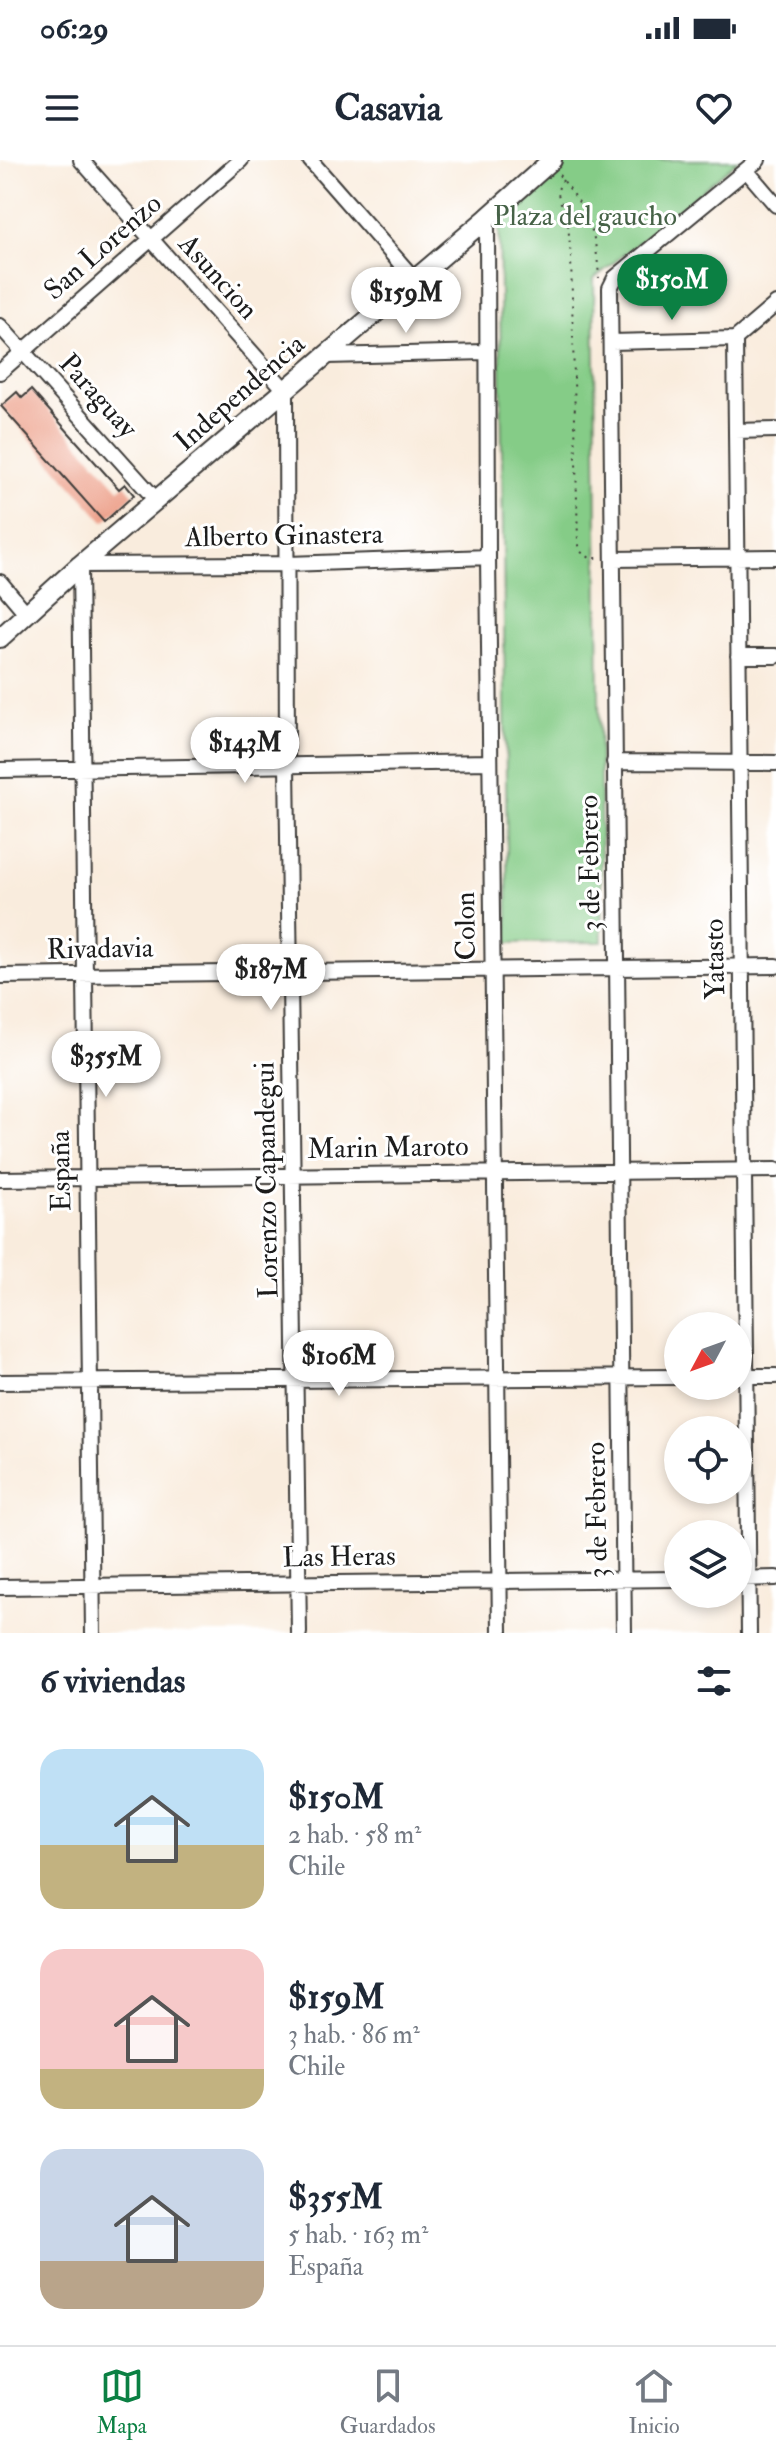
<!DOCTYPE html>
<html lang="es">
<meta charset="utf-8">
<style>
body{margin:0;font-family:"IM FELL Double Pica",serif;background:#f6f6f7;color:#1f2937;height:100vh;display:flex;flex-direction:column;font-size:30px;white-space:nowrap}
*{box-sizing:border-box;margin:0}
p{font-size:26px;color:#747a83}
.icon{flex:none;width:44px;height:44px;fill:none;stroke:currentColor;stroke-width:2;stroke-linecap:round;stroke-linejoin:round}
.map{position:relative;height:1473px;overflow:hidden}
.sheet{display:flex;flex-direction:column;background:#fff;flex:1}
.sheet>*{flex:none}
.needle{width:52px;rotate:229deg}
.fabs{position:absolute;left:664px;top:1152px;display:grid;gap:16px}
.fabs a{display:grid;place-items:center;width:88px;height:88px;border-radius:50%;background:#fff;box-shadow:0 4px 12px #0003;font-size:40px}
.price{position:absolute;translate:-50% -68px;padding:0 18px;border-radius:28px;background:#fff;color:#222;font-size:26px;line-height:52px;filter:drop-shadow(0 2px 4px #0008)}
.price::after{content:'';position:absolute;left:50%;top:48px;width:24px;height:18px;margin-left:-12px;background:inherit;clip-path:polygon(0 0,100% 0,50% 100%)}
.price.current{background:#0b8043;color:#fff}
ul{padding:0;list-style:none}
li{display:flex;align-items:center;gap:24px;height:200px;padding:0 40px}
li span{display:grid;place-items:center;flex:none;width:224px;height:160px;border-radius:24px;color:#555}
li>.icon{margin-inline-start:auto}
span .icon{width:96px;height:96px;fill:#fffc;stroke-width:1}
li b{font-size:34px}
h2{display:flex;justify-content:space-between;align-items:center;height:96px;padding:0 40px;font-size:34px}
.status{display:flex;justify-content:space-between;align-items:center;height:56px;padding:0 40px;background:#fff;direction:ltr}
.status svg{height:22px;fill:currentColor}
header{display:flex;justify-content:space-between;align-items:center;height:104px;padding:0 40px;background:#fff;font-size:36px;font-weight:700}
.menu{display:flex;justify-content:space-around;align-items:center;height:112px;border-top:2px solid #e0e1e3;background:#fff;font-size:22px;color:#747a83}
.menu a{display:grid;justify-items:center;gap:4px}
.menu .current{color:#0b8043}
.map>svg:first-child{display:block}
.green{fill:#85cc87;stroke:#507452;stroke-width:2}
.building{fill:#eda08a}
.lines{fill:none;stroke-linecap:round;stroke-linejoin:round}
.minor-casing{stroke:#3d3b39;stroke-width:18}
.major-casing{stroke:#3d3b39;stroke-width:22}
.path{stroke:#3d3b39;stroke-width:2;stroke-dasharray:2 6;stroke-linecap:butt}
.minor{stroke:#fff;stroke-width:14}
.major{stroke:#fff;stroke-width:18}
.labels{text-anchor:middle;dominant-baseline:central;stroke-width:6;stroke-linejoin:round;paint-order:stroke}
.park-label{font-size:28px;fill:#466247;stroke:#fff}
.street-label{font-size:28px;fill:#1c1c1c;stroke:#fff}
</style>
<div class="status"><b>06:29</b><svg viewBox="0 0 49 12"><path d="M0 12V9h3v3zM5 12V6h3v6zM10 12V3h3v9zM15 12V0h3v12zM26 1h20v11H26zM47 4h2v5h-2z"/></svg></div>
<header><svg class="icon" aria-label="menu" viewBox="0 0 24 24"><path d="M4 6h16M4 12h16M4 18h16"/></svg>Casavia<svg class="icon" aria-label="heart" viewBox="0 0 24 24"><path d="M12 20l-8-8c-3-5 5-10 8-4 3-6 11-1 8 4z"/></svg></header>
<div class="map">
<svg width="776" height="1473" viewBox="0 0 776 1473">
<rect width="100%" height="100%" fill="#fff"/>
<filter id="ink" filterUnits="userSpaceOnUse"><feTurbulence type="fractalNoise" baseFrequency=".0125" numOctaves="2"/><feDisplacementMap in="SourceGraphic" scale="16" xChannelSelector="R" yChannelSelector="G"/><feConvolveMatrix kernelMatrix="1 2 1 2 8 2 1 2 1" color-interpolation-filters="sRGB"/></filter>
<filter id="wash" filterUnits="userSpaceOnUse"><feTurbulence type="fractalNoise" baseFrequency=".006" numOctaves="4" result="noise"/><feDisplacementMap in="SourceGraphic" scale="32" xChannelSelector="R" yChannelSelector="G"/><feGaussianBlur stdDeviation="1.8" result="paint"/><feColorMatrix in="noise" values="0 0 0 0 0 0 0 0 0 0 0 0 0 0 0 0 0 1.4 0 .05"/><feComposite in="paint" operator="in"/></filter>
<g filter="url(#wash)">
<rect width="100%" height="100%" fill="#f9ecdd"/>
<path class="green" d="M566 0H739L594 119 602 782 508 783 499 59Z"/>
<g id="blocks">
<path class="building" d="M31 230 119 329 125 324 134 335 104 362 1 246 17 232 22 238Z"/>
</g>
</g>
<g filter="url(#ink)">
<use href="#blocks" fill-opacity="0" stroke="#3d3b39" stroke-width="2"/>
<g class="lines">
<defs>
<path id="minor" d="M81 0 286 231 287 605 299 1473
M310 0 415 120
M746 10 776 45
M487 58 488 397 500 1473
M0 166 157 341
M611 182 735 179
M327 196 486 192
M0 212 241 0
M736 271 776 270
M613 399 776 397
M0 422 27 454
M738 496H776
M614 602 776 603
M0 610 490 602
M0 816 776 806
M0 1019 776 1010
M738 1216H776
M0 1222 678 1217
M738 1419 776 1418
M0 1427 678 1419
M93 1473 80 405 288 404 488 397
M624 1473 610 128 615 118 758 0
M749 1473 735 179 776 144"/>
<path id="major" d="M0 478 80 405 487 58 552 0"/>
</defs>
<use href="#minor" class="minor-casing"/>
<use href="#major" class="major-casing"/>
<path class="path" d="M559 15C589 52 596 71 599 118
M563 20 557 31 568 64 571 97 578 382 581 392 590 398H600"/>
<use href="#minor" class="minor"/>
<use href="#major" class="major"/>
</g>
</g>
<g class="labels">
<g class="park-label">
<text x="585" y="56">Plaza del gaucho</text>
</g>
<g class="street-label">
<text transform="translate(103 87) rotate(-41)">San Lorenzo</text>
<text transform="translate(218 117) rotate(48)">Asuncion</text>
<text transform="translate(240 233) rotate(-41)">Independencia</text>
<text transform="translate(98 236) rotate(48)">Paraguay</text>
<text transform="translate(284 376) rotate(-1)">Alberto Ginastera</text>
<text transform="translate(590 703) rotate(-91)">3 de Febrero</text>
<text transform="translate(466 766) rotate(-91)">Colon</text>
<text transform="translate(100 789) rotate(-1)">Rivadavia</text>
<text transform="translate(715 799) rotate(-91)">Yatasto</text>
<text transform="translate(388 988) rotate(-1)">Marin Maroto</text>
<text transform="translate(61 1011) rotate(-91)">España</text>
<text transform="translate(267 1020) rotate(-91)">Lorenzo Capandegui</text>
<text transform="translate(597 1350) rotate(-91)">3 de Febrero</text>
<text transform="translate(339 1397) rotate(-1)">Las Heras</text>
</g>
</g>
</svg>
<div class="fabs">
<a><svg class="needle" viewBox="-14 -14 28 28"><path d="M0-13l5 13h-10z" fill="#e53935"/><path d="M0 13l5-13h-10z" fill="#747a83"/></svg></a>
<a><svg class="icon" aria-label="locate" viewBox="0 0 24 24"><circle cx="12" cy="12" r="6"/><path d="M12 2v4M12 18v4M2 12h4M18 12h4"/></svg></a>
<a><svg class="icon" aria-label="layers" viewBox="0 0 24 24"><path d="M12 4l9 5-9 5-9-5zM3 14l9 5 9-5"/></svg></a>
</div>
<b class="price current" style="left:672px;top:162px">$150M</b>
<b class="price" style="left:406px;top:175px">$159M</b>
<b class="price" style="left:245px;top:625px">$143M</b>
<b class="price" style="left:271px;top:852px">$187M</b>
<b class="price" style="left:106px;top:939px">$355M</b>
<b class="price" style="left:339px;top:1238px">$106M</b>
</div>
<section class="sheet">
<h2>6 viviendas<svg class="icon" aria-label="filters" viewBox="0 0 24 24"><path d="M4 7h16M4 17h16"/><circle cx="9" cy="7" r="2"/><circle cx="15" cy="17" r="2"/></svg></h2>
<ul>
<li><span style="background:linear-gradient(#bfe0f5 60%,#c2b280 0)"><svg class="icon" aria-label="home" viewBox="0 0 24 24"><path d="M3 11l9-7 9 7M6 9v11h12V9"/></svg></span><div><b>$150M</b><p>2 hab. · 58 m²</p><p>Chile</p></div></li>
<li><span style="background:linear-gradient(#f6c9c9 75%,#c2b280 0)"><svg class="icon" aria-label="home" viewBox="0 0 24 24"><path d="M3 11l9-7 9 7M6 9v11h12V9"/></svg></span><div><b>$159M</b><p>3 hab. · 86 m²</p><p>Chile</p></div></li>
<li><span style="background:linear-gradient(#c9d6e8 70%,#b9a48a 0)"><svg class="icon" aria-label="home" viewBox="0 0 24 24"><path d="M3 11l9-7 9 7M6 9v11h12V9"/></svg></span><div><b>$355M</b><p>5 hab. · 163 m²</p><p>España</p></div></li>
</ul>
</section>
<nav class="menu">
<a class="current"><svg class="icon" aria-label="map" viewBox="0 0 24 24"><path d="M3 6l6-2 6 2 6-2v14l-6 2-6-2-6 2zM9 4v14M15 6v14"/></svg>Mapa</a>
<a><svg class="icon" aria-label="saved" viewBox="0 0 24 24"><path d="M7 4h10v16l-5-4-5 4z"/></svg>Guardados</a>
<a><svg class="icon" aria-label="home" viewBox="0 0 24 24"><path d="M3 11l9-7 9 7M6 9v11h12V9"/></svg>Inicio</a>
</nav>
